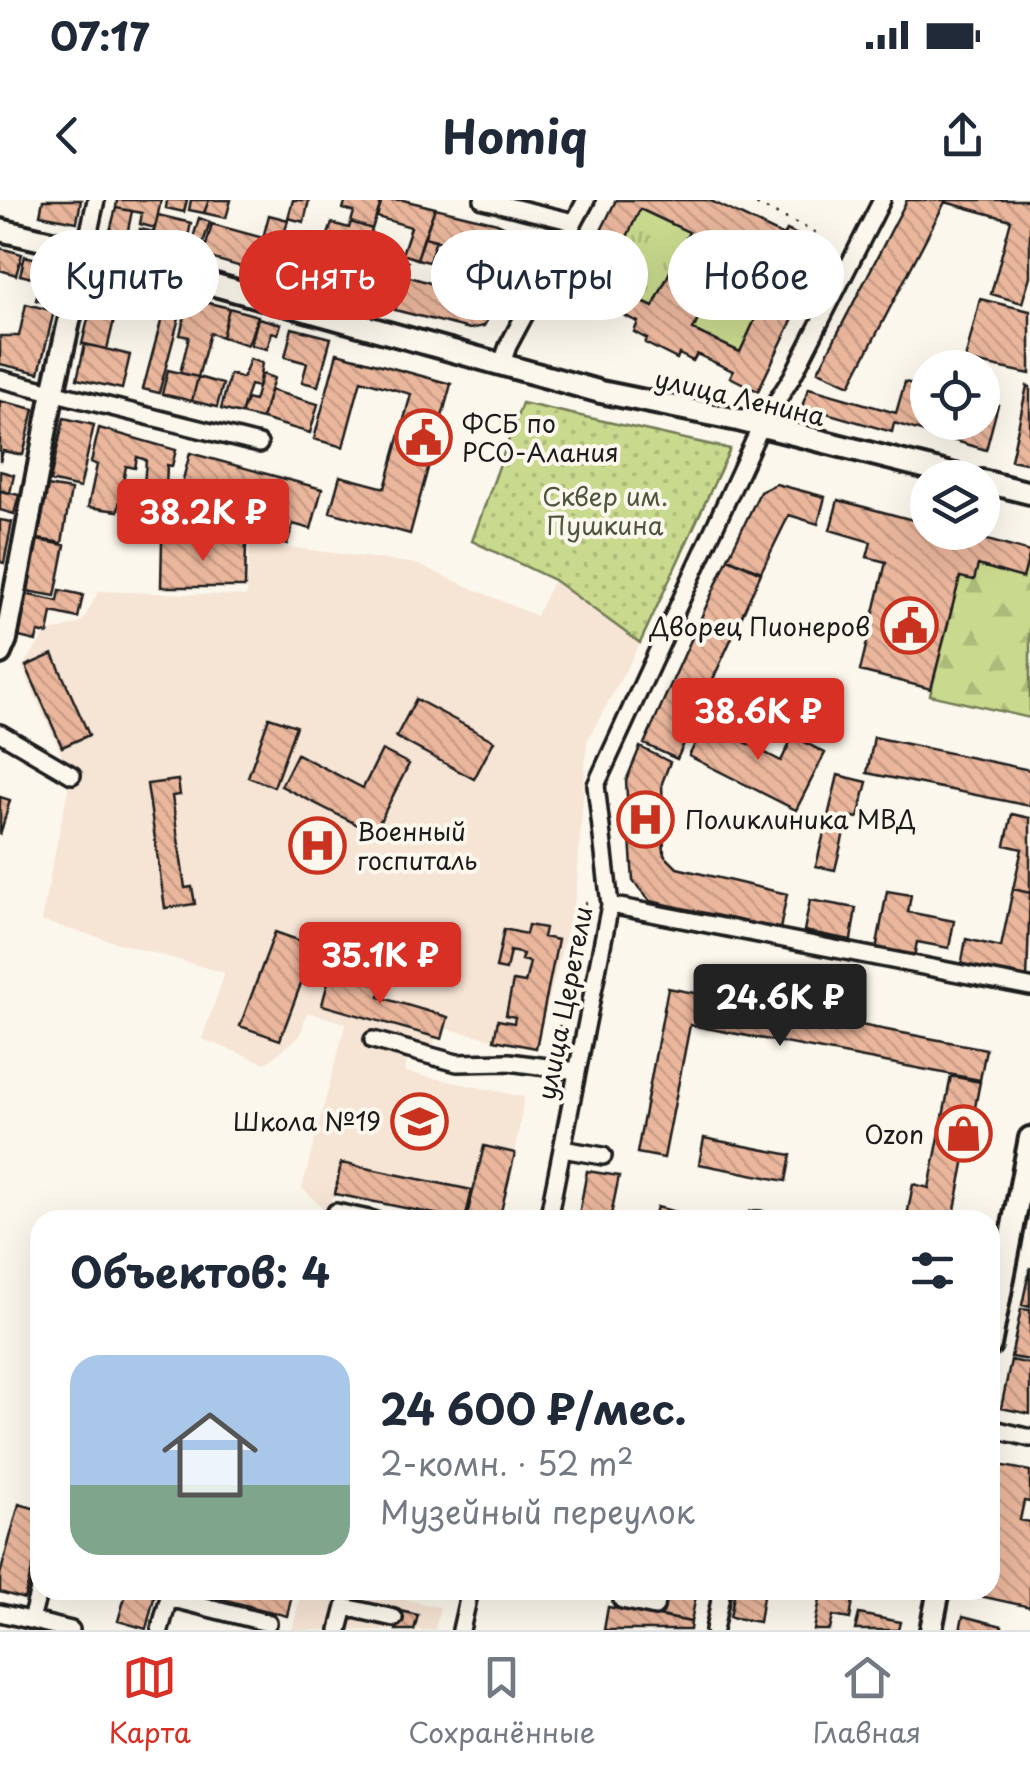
<!DOCTYPE html>
<html lang="ru">
<meta charset="utf-8">
<style>
body{margin:0;font-family:"Playpen Sans",sans-serif;background:#f2f2f3;color:#1f2937;height:100vh;display:flex;flex-direction:column;font-size:38px;white-space:nowrap}
*{box-sizing:border-box;margin:0}
p{font-size:32px;color:#747a83}
.icon{flex:none;width:55px;height:55px;fill:none;stroke:currentColor;stroke-width:2;stroke-linecap:round;stroke-linejoin:round}
.map{position:relative;flex:1;overflow:hidden}
.sheet{position:absolute;left:30px;top:1010px;width:970px;height:390px;display:flex;flex-direction:column;background:#fff;border-radius:30px;box-shadow:0 10px 40px #0002}
.sheet>*{flex:none}
.hud{position:absolute;left:30px;top:30px;width:970px;height:90px;display:flex;gap:20px}
.fabs{position:absolute;left:910px;top:150px;display:grid;gap:20px}
.fabs a{display:grid;place-items:center;width:90px;height:90px;border-radius:50%;background:#fff;box-shadow:0 10px 40px #0002;font-size:50px}
.price{position:absolute;translate:-50% -85px;padding:0 22px;border-radius:10px;background:#d93025;color:#fff;font-size:32px;line-height:65px;filter:drop-shadow(0 2px 5px #0008)}
.price::after{content:'';position:absolute;left:50%;top:60px;width:30px;height:22px;margin-left:-15px;background:inherit;clip-path:polygon(0 0,100% 0,50% 100%)}
.price.selected{background:#222;color:#fff}
ul{padding:0;list-style:none}
li{display:flex;align-items:center;gap:30px;height:250px;padding:0 40px}
li span{display:grid;place-items:center;flex:none;width:280px;height:200px;border-radius:30px;color:#555}
li>.icon{margin-inline-start:auto}
span .icon{width:120px;height:120px;fill:#fffc;stroke-width:1}
li b{font-size:42px}
h2{display:flex;justify-content:space-between;align-items:center;height:120px;padding:0 40px;font-size:42px}
.tag{padding:0 35px;border-radius:45px;background:#fff;box-shadow:0 10px 40px #0002;font-size:35px;line-height:90px}
.tag.selected{background:#d93025;color:#fff}
.status{display:flex;justify-content:space-between;align-items:center;height:70px;padding:0 50px;background:#fff;direction:ltr}
.status svg{height:28px;fill:currentColor}
header{display:flex;justify-content:space-between;align-items:center;height:130px;padding:0 40px;background:#fff;font-size:45px;font-weight:700}
.menu{display:flex;justify-content:space-around;align-items:center;height:140px;border-top:2px solid #e0e1e3;background:#fff;font-size:28px;color:#747a83}
.menu a{display:grid;justify-items:center;gap:5px}
.menu .selected{color:#d93025}
.map>svg:first-child{display:block}
.built{fill:#f6e4d4}
.grass{fill:url(#grass-tufts);stroke:#727b55;stroke-width:2.5}
.forest{fill:url(#forest-firs);stroke:#727b55;stroke-width:2.5}
.park{fill:url(#park-dots);stroke:#727b55;stroke-width:2.5}
.building{fill:url(#building-back-hatch);stroke:#1c1c1c;stroke-width:2.5;fill-rule:evenodd}
.lines{fill:none;stroke-linecap:round;stroke-linejoin:round}
.minor-casing{stroke:#1c1c1c;stroke-width:22}
.major-casing{stroke:#1c1c1c;stroke-width:28}
.path{stroke:#1c1c1c;stroke-width:2.5;stroke-dasharray:2.5 8;stroke-linecap:butt}
.minor{stroke:#fbf7ec;stroke-width:15}
.major{stroke:#fbf7ec;stroke-width:20}
.labels{text-anchor:middle;dominant-baseline:central;stroke-width:8;stroke-linejoin:round;paint-order:stroke}
.street-label{font-size:25px;fill:#1c1c1c;stroke:#fbf7ec}
.poi-label{font-size:25px;fill:#1c1c1c;stroke:#fbf7ec;text-anchor:start}
.park-label{font-size:25px;fill:#50553e;stroke:#fbf7ec}
</style>
<div class="status"><b>07:17</b><svg viewBox="0 0 49 12"><path d="M0 12V9h3v3zM5 12V6h3v6zM10 12V3h3v9zM15 12V0h3v12zM26 1h20v11H26zM47 4h2v5h-2z"/></svg></div>
<header><svg class="icon" aria-label="back" viewBox="0 0 24 24"><path d="M15 5l-7 7 7 7"/></svg>Homiq<svg class="icon" aria-label="share" viewBox="0 0 24 24"><path d="M12 15V3M7 8l5-5 5 5M5 13v7h14v-7"/></svg></header>
<div class="map">
<svg width="1030" height="1430" viewBox="0 0 1030 1430">
<defs>
<pattern id="grass-tufts" width="24" height="20" patternUnits="userSpaceOnUse" patternTransform="scale(2.5)"><rect width="24" height="20" fill="#c9da8e"/><path d="M3 7l-1-3M5 7V3M7 7l1-3M15 17l-1-3M17 17v-4M19 17l1-3" fill="none" stroke="#acba7a"/></pattern>
<pattern id="forest-firs" width="22" height="20" patternUnits="userSpaceOnUse" patternTransform="scale(2.5)"><rect width="22" height="20" fill="#c9da8e"/><path d="M5 1l3.5 6h-7zM16 11l3.5 6h-7z" fill="#acba7a"/></pattern>
<pattern id="park-dots" width="8" height="8" patternUnits="userSpaceOnUse" patternTransform="scale(2.5)"><rect width="8" height="8" fill="#c9da8e"/><path d="M2 2h.1M6 6h.1" fill="none" stroke="#acba7a" stroke-width="1.8" stroke-linecap="round"/></pattern>
<pattern id="building-back-hatch" width="6" height="6" patternUnits="userSpaceOnUse" patternTransform="scale(2.5)"><rect width="6" height="6" fill="#eab69c"/><path d="M-1 5l2 2M0 0l6 6M5-1l2 2" fill="none" stroke="#c89c86"/></pattern>
</defs>
<rect width="100%" height="100%" fill="#fbf7ec"/>
<filter id="ink" filterUnits="userSpaceOnUse"><feTurbulence type="fractalNoise" baseFrequency=".01" numOctaves="2"/><feDisplacementMap in="SourceGraphic" scale="20" xChannelSelector="R" yChannelSelector="G"/><feConvolveMatrix kernelMatrix="1 2 1 2 8 2 1 2 1" color-interpolation-filters="sRGB"/></filter>
<g filter="url(#ink)">
<path class="built" d="M250 342 416 364 536 416 554 380 640 443 587 541 576 695 536 848 438 827 433 849 409 843 405 872 524 897 515 953 484 946 465 1020 335 994 326 1011 302 988 346 823 307 812 300 836 266 863 202 839 225 773 41 721 71 575 22 467 46 434 82 422 99 391 247 396Z
M302 1390H362L440 1407 435 1430H292Z"/>
<path class="grass" d="M640 9 689 32 653 107 605 84Z
M729 54 775 76 740 152 693 130Z"/>
<path class="forest" d="M1030 357V518L930 495 960 377 978 365 1023 378Z"/>
<path class="park" d="M522 203 730 249 640 443 554 380 472 341Z"/>
<path class="building" d="M43 0H81L77 22 40 15Z
M117 0H161L155 28 140 24 142 13 116 8Z
M167 0H187L184 12 166 8Z
M191 0H209L204 13 189 10Z
M209 0H231L226 18 204 13Z
M293 0H309L304 22 288 18Z
M346 0H382L372 29 351 22 354 12 343 9Z
M382 0H403L435 8 417 59 402 54 411 27 377 17Z
M616 0H709L784 36 787 30 812 42 803 61 817 68 758 191 730 177 733 171 697 154 693 161 679 154 677 159 645 143 647 139 634 132 638 122 598 103 596 107 570 94ZM640 9 689 32 653 107 605 84ZM729 54 775 76 740 152 693 130Z
M907 0H1030V76L1022 103 991 94 1011 20 945 2 850 185 818 171Z
M116 8 132 11 127 35 110 31Z
M435 8 497 23 533 40 484 126 470 129 395 110 407 76 453 90 474 83 486 55 424 37Z
M158 15 191 23 185 51 151 43Z
M269 15 288 20 273 76 203 56 212 24 263 38Z
M199 18 210 22 200 52 190 48Z
M351 22 372 29 353 91 339 87 344 72 340 70 344 57 323 50 332 23 349 28Z
M140 29 154 32 151 43 137 40Z
M424 37 436 40 429 62 417 59Z
M312 47 321 50 311 86 286 79 293 54 309 59Z
M0 48 22 54 16 75 0 70Z
M25 56 68 67 58 105 36 100 41 80 20 75Z
M278 56 291 60 286 79 273 76Z
M398 58 408 62 391 109 355 95 366 64 393 73Z
M99 74 163 89 155 121 116 112 107 149 82 144Z
M168 95 184 99 159 193 143 189Z
M189 98 229 108 222 137 210 133 198 177 180 173 189 137 180 135Z
M980 99 1030 111V174L965 160Z
M26 104 54 111 39 173 0 164V136H19Z
M229 108 258 116 248 145 222 137Z
M258 118 281 124 278 134 272 132 267 149 251 145Z
M292 128 331 138 318 186 302 182 307 163 285 157Z
M85 144 130 155 122 189 77 179Z
M337 153 451 184 410 334 330 312 340 276 385 288 411 194 361 180 343 247 314 239Z
M250 159 262 163 258 187 250 185 241 214 221 209 230 174 243 178Z
M168 170 198 177 192 201 162 194Z
M262 174 274 178 262 219 241 214 247 199 254 201Z
M198 177 223 184 217 207 192 201Z
M905 182 928 188V222H982V201L998 205 986 250 894 223 892 232 802 206 809 188 896 213Z
M1027 186 1030 187V264L1011 260Z
M270 190 318 204 310 233 262 219Z
M0 201 34 209 23 255 3 251 0 262Z
M64 218 94 225 80 288 50 281Z
M99 228 176 250 172 266 167 265 165 310 142 311 146 260 137 257 135 268 126 266 118 311 88 307 97 265 91 262Z
M190 253 322 289 311 329 293 324 287 344 241 332 248 306 181 287Z
M0 271 14 275 10 293 0 290Z
M776 284 825 297 818 324 789 315 761 372 728 358 760 292Z
M47 286 71 290 62 343 38 339Z
M0 291 19 295 14 314 0 310Z
M838 300 928 324V332H959L1030 352 1023 378 978 365 974 380 960 377 931 489 860 471 886 362 867 357 871 342 830 330Z
M0 320 12 322 4 363 0 362Z
M37 340 65 345 55 396 27 391Z
M162 341H246L245 387H161Z
M728 358 761 373 677 559 644 544Z
M60 390 83 395 78 418 52 412 48 434 38 432 36 441 15 436 24 394 58 401Z
M53 454 89 535 62 547 26 466Z
M416 499 494 541 474 579 396 537Z
M710 514 733 526 729 534 781 561 793 536 825 553 796 610 689 556Z
M269 517 296 526 274 587 248 577Z
M874 537 1030 570V606L867 573Z
M640 547 670 562 662 583 664 655 677 668 787 694 780 729 650 701 633 681 626 581Z
M382 550 409 564 374 633 281 586 297 554 363 588Z
M838 575 867 582 858 618 848 616 835 670 816 666Z
M178 580 180 595 172 596 185 688 192 687 195 704 165 708 147 584Z
M0 597 10 600 0 635Z
M1012 614 1030 618V693L1013 689 1022 649 1005 645Z
M1013 689 1030 693 1027 780 961 767 966 739 1001 747Z
M887 691 911 695 908 712 954 721 949 748 917 742 914 757 876 750Z
M810 700 856 708 851 740 804 731Z
M528 725 545 728 543 737 558 740 536 848 494 840 498 820 514 823 515 817 506 815 513 781 525 783 530 762 521 760 523 754 510 751 506 770 496 768 504 729 526 734Z
M275 732 315 746 280 840 240 826Z
M343 774 382 786 379 797 448 817 442 839 322 805 329 778 341 781Z
M668 788 986 849 980 880 690 825 664 958 637 953Z
M951 876 980 882 953 1020 907 1016 913 984 929 988Z
M704 938 791 955 786 981 699 964Z
M484 946 515 953 499 1020H466Z
M341 963 472 990 465 1020 335 994Z
M587 971 619 976 610 1020H578Z
M657 1007 707 1020H653Z
M1030 1067V1107L1022 1105Z
M1021 1109 1030 1110V1160L1011 1157Z
M1011 1160 1030 1164V1214L1001 1208Z
M993 1264 1030 1271V1302L1024 1301 1020 1320 1030 1322V1407L966 1393V1390H990Z
M19 1304 40 1310V1341L24 1399 0 1392V1375Z
M127 1390H156L146 1429 118 1421Z
M188 1390H293L287 1416Z
M666 1390H697L691 1422 661 1416Z
M735 1390H764L759 1422 730 1417Z
M821 1394 853 1400 850 1419 833 1416 830 1430H814Z
M608 1407 691 1422 690 1430H604Z
M400 1411 418 1415 414 1430H396Z
M859 1414 900 1422 898 1430H855Z
M963 1416 1002 1426 1001 1430H960Z"/>
<g class="lines">
<defs>
<path id="minor" d="M483 0 574 22
M85 50 96 0
M502 163 508 146 586 0
M0 179 259 244
M0 533 72 575
M610 705 1030 787
M373 840 457 863 509 862 577 871
M562 949 603 956
M336 1012 374 1020
M548 1020 610 705 596 585 761 226 792 177 882 0
M755 1020H759
M990 1043 1009 1047
M990 1228 1030 1238
M169 1398 268 1423
M622 1400 655 1407 658 1390
M0 1413 71 1430
M31 1420 40 1386
M160 1430 171 1390
M339 1430 345 1407 394 1418
M461 1430 470 1390
M714 1430 722 1390"/>
<path id="major" d="M0 30 107 55 601 192 738 220 967 278
M982 281 1030 293
M0 453 6 439 51 202 85 50
M990 1145 1030 938
M931 1430 939 1390"/>
</defs>
<use href="#minor" class="minor-casing"/>
<use href="#major" class="major-casing"/>
<path class="path" d="M747 0 821 35
M555 848 586 701"/>
<use href="#minor" class="minor"/>
<use href="#major" class="major"/>
</g>
</g>
<defs>
<symbol id="civic-ring" viewBox="-11 -11 22 22"><circle r="9.5" fill="#fbf7ec" stroke="#c8321e" stroke-width="1.5"/><path d="M-.6-6.5H3V-4.5H.6V-3L4-1V1h2V6H-6V1h2V-1L-.6-3ZM-1.2 2.5V6h2.4V2.5Z" fill="#c8321e"/></symbol>
<symbol id="hospital-ring" viewBox="-11 -11 22 22"><circle r="9.5" fill="#fbf7ec" stroke="#c8321e" stroke-width="1.5"/><path d="M-5-5h3v3.5h4V-5h3V5h-3V1.5h-4V5h-3Z" fill="#c8321e"/></symbol>
<symbol id="school-ring" viewBox="-11 -11 22 22"><circle r="9.5" fill="#fbf7ec" stroke="#c8321e" stroke-width="1.5"/><path d="M0-5L7-2L0 1L-7-2ZM-4 1L0 2.5L4 1V4Q0 6-4 4Z" fill="#c8321e"/></symbol>
<symbol id="shop-ring" viewBox="-11 -11 22 22"><circle r="9.5" fill="#fbf7ec" stroke="#c8321e" stroke-width="1.5"/><path d="M-5-2.5h2.3a2.7 3.5 0 0 1 5.4 0H5L5.5 6h-11ZM-1.5-2.5h3a1.5 2.3 0 0 0-3 0Z" fill="#c8321e"/></symbol>
</defs>
<g fill-rule="evenodd">
<use href="#civic-ring" x="392" y="206" width="63" height="63"/>
<use href="#civic-ring" x="878" y="394" width="63" height="63"/>
<use href="#hospital-ring" x="614" y="588" width="63" height="63"/>
<use href="#hospital-ring" x="286" y="614" width="63" height="63"/>
<use href="#school-ring" x="388" y="890" width="63" height="63"/>
<use href="#shop-ring" x="932" y="902" width="63" height="63"/>
</g>
<g class="labels">
<g class="street-label">
<text transform="translate(740 197) rotate(13)">улица Ленина</text>
<text transform="translate(564 803) rotate(-79)">улица Церетели</text>
</g>
<g class="poi-label">
<text x="462" y="223">ФСБ по<tspan x="462" dy="29">РСО-Алания</tspan></text>
<text x="870" y="426" text-anchor="end">Дворец Пионеров</text>
<text x="685" y="619">Поликлиника МВД</text>
<text x="357" y="631">Военный<tspan x="357" dy="29">госпиталь</tspan></text>
<text x="381" y="921" text-anchor="end">Школа №19</text>
<text x="924" y="934" text-anchor="end">Ozon</text>
</g>
<g class="park-label">
<text x="605" y="296">Сквер им.<tspan x="605" dy="29">Пушкина</tspan></text>
</g>
</g>
</svg>
<div class="fabs">
<a><svg class="icon" aria-label="locate" viewBox="0 0 24 24"><circle cx="12" cy="12" r="6"/><path d="M12 2v4M12 18v4M2 12h4M18 12h4"/></svg></a>
<a><svg class="icon" aria-label="layers" viewBox="0 0 24 24"><path d="M12 4l9 5-9 5-9-5zM3 14l9 5 9-5"/></svg></a>
</div>
<b class="price" style="left:203px;top:364px">38.2K ₽</b>
<b class="price" style="left:758px;top:563px">38.6K ₽</b>
<b class="price" style="left:380px;top:807px">35.1K ₽</b>
<b class="price selected" style="left:780px;top:849px">24.6K ₽</b>
<div class="hud">
<a class="tag">Купить</a>
<a class="tag selected">Снять</a>
<a class="tag">Фильтры</a>
<a class="tag">Новое</a>
</div>
<section class="sheet">
<h2>Объектов: 4<svg class="icon" aria-label="filters" viewBox="0 0 24 24"><path d="M4 7h16M4 17h16"/><circle cx="9" cy="7" r="2"/><circle cx="15" cy="17" r="2"/></svg></h2>
<ul>
<li><span style="background:linear-gradient(#a9c7e8 65%,#7fa58c 0)"><svg class="icon" aria-label="home" viewBox="0 0 24 24"><path d="M3 11l9-7 9 7M6 9v11h12V9"/></svg></span><div><b>24 600 ₽/мес.</b><p>2-комн. · 52 m²</p><p>Музейный переулок</p></div></li>
</ul>
</section>
</div>
<nav class="menu">
<a class="selected"><svg class="icon" aria-label="map" viewBox="0 0 24 24"><path d="M3 6l6-2 6 2 6-2v14l-6 2-6-2-6 2zM9 4v14M15 6v14"/></svg>Карта</a>
<a><svg class="icon" aria-label="saved" viewBox="0 0 24 24"><path d="M7 4h10v16l-5-4-5 4z"/></svg>Сохранённые</a>
<a><svg class="icon" aria-label="home" viewBox="0 0 24 24"><path d="M3 11l9-7 9 7M6 9v11h12V9"/></svg>Главная</a>
</nav>
